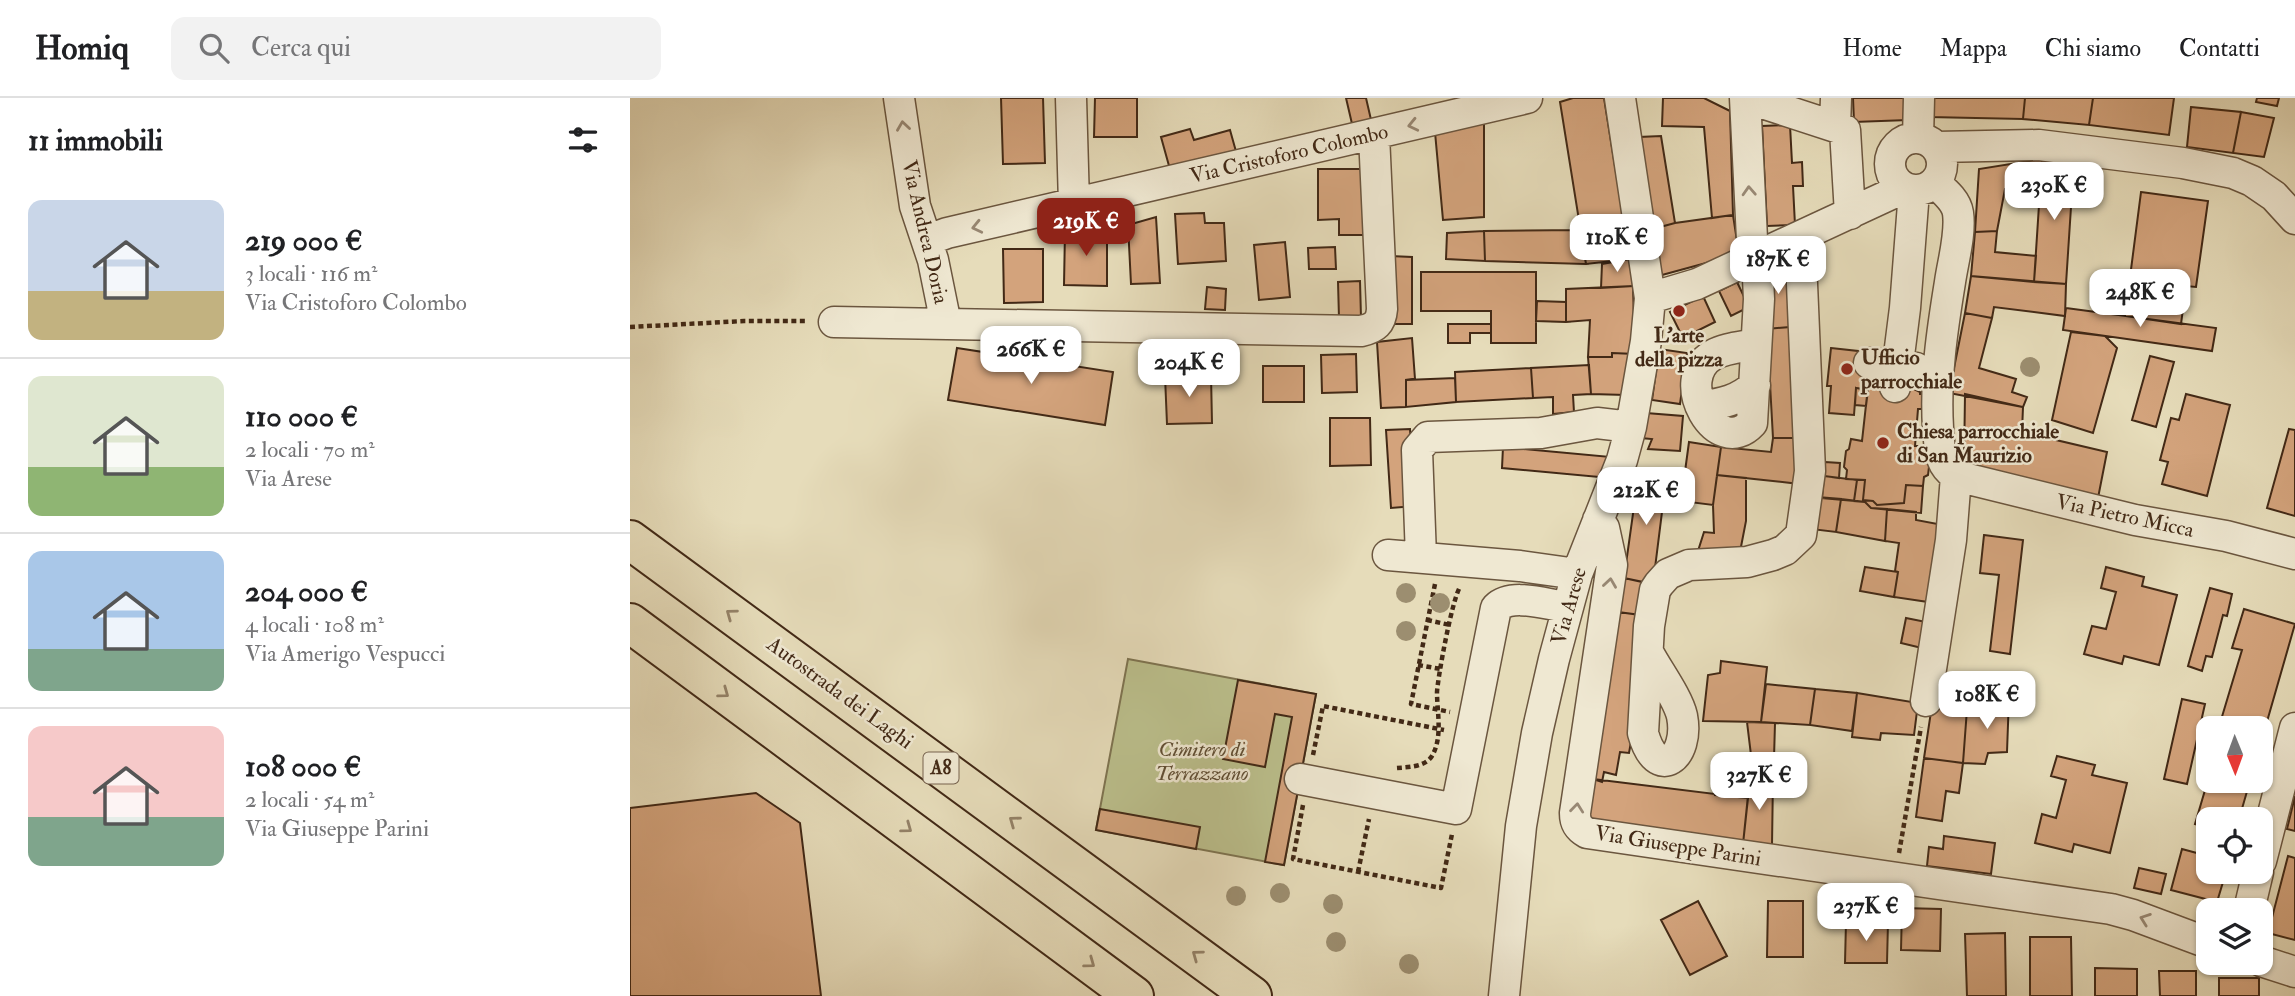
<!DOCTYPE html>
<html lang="it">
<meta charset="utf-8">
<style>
body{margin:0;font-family:"IM FELL Double Pica",serif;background:#f2f2f2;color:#202124;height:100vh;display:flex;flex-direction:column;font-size:26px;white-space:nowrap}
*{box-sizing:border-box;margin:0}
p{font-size:23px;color:#757577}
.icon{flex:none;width:38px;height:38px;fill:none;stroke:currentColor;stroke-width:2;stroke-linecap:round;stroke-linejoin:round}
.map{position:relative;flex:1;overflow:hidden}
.drawer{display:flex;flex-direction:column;background:#fff;width:630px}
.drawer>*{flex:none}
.needle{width:46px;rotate:179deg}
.buttons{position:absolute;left:1566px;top:618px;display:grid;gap:14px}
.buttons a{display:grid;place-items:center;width:77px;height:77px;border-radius:14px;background:#fff;box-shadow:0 2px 5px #0004;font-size:35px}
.price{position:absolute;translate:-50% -60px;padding:0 16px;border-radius:14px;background:#fff;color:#222;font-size:23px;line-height:46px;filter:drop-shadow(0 2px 4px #0008)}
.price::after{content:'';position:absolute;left:50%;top:42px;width:21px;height:16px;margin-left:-10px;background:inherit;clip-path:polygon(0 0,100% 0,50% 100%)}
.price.selected{background:#8f2418;color:#fff}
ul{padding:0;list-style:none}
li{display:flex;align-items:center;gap:21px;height:175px;padding:0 28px}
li+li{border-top:2px solid #e0e0e0}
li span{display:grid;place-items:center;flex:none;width:196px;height:140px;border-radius:14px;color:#555}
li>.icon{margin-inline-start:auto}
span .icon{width:84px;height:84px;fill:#fffc;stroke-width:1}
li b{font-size:30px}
h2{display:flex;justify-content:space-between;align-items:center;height:84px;padding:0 28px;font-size:30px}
header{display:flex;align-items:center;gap:42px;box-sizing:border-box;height:98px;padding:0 35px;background:#fff;border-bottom:2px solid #e0e0e0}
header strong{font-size:33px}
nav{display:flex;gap:38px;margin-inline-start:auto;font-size:24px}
.search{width:490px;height:63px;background:#f2f2f2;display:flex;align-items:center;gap:18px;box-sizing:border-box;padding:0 24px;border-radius:14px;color:#757577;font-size:26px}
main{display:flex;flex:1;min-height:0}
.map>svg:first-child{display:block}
.green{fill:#bbbf8c;stroke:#7e7451;stroke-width:2}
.building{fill:#d3a37c;stroke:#422916;stroke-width:2}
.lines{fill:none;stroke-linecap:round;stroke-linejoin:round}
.minor-casing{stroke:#6b563f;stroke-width:33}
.highway-casing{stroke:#422916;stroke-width:42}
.path{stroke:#422916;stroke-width:4.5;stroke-dasharray:5 3.5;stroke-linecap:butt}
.minor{stroke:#efe8d2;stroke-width:30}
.highway{stroke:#e6dcba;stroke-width:38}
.tree{fill:#9c8e70}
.oneway{stroke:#988874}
.oneway2{stroke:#948268}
.poi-dot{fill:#8f2418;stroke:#efe8d2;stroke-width:2.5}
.labels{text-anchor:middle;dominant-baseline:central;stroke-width:5;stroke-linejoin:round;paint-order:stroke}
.shield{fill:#efe8d2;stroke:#76624e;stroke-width:2}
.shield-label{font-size:19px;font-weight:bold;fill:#422916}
.street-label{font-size:21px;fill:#422916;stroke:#efe8d2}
.poi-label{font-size:21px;font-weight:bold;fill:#422916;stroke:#efe8d2;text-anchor:start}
.park-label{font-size:21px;font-style:italic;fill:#604e34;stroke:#efe8d2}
</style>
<header>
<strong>Homiq</strong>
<div class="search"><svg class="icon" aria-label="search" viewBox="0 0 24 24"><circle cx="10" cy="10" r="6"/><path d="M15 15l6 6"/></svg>Cerca qui</div>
<nav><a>Home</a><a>Mappa</a><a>Chi siamo</a><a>Contatti</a></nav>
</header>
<main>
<section class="drawer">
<h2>11 immobili<svg class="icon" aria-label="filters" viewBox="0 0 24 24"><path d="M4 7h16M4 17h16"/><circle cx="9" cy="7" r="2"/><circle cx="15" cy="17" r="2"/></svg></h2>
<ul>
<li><span style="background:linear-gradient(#c9d6e8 65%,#c2b280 0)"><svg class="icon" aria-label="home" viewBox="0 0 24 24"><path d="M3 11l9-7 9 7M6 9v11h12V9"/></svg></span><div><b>219 000 €</b><p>3 locali · 116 m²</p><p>Via Cristoforo Colombo</p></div></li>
<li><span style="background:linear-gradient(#dfe7d0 65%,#8fb573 0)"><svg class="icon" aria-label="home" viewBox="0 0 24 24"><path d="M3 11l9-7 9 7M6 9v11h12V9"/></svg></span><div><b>110 000 €</b><p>2 locali · 70 m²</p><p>Via Arese</p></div></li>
<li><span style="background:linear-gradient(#a9c7e8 70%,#7fa58c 0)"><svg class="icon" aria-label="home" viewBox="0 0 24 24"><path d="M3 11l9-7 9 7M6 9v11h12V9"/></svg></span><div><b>204 000 €</b><p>4 locali · 108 m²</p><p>Via Amerigo Vespucci</p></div></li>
<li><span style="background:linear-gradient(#f6c9c9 65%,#7fa58c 0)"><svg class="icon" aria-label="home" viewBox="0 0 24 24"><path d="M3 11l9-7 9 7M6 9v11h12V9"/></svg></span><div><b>108 000 €</b><p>2 locali · 54 m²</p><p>Via Giuseppe Parini</p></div></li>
</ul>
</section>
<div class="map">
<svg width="1665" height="898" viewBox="0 0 1665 898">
<rect width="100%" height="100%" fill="#e6dcba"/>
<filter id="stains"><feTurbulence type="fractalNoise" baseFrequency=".00286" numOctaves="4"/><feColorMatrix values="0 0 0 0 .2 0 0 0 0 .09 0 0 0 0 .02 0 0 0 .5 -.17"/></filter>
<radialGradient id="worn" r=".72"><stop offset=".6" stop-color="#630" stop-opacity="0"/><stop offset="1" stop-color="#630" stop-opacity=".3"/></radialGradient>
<path class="green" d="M498 561 686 596 654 767 466 732Z"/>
<path class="building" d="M371 0H413L415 65 373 66Z
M465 0H507V39H464Z
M716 0H736L742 26 723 30Z
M943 0H974L1000 161 956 166 930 4Z
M1033 0H1074L1100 13 1103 117 1082 120 1074 29 1032 28Z
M1223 0H1277L1278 22 1224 24Z
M1300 0H1395L1393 21 1299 19Z
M1395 0H1463L1459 27 1393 21Z
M1463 0H1544L1539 37 1459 27Z
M1627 0H1649L1647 8 1626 4Z
M1561 9 1611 14 1603 55 1557 49Z
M1611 14 1644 20 1634 59 1603 55Z
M854 22V119L813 122 805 34Z
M1160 27 1162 65 1172 64 1173 88H1163L1165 127 1137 128 1132 28Z
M560 31 564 42 600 32 607 57 541 75 531 39Z
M1031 38 1045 125 1019 132 1009 39Z
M1412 61 1444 63 1436 186 1404 184Z
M1412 61 1410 90 1375 91 1367 133 1345 134 1349 71Z
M688 71H734L735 137H709V121L688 122Z
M1511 94 1578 103 1566 189 1556 188 1551 226 1495 218Z
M574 115 575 125H594L596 163 548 166 545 116Z
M1103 117 1109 156 1032 177 1019 132 1045 125Z
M526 119 530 185 501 186 498 127Z
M950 132 956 166 855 163 854 133Z
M435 133H477V188L434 187Z
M854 133 855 163 816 161 817 135Z
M1367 133 1365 154 1406 158 1404 184 1341 178 1345 134Z
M655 144 660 199 629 202 624 147Z
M705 149 706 171H679L678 150Z
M373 151H413V204L374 205Z
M760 158 782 159V226H760Z
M1000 161 1003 188 971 190 972 166Z
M1159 162 1160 229 1137 231 1136 171Z
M791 174H906V245H861V213H791Z
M1341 178 1436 186 1435 218 1364 209 1362 220 1335 215Z
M730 183 731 220H709L708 184Z
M1107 184 1119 209 1101 218 1089 193Z
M1003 188 1005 256 982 255V259H958L960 222 936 224V191Z
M577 189 596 191 595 212 575 211Z
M1073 198 1085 224 1053 240 1040 214Z
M907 203 936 204V224L906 223Z
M1436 210 1586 230 1582 253 1433 232Z
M1335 215 1362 220 1349 270 1386 281 1382 294 1397 299 1393 309 1319 295Z
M818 226H861V235H840V245H818Z
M1160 229 1166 340H1143L1137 231Z
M1441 234 1475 238 1487 250 1463 335 1422 322Z
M782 240 785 281 776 282V309L751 310 747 244Z
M327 250 483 274 475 327 318 302Z
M1201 250 1237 254 1233 291 1226 290 1224 317 1199 315 1201 288H1197Z
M1029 251 1057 255 1050 306 1022 302Z
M982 255 1005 256 996 297 961 296 958 259H982Z
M726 256 727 294 692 295 691 257Z
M1520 258 1544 264 1526 329 1502 322Z
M959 267 961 296 943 297 944 314 923 316V299L903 300 901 270Z
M633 268H674V304H633Z
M901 270 903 300 826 304 825 274Z
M581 277 582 325 537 326 535 278Z
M825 280 826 304 776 309V282Z
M1245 288 1284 291 1290 294V296H1295L1293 311H1288L1285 348H1298L1300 360 1298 377 1294 379 1293 388 1276 387 1274 405 1247 407 1243 403 1233 402 1235 382 1216 381 1217 372 1214 369 1216 353 1219 351 1221 341 1232 343 1238 289Z
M1226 290 1238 292 1236 308 1225 307Z
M1335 296 1393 309 1392 334 1477 354 1468 400 1334 367Z
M1556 296 1600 307 1577 398 1532 386 1538 364 1530 362 1541 320 1549 322Z
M1016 315 1053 318 1050 353 1018 351 1022 341 1011 340Z
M700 320H740L741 367 700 368Z
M780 331 785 408 761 410 756 332Z
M1659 331 1665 332V418L1637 410Z
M1143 340H1166L1170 386 1087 377 1091 349 1141 354Z
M1059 344 1091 349 1083 407 1051 403Z
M873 349 981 359 969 379 872 370Z
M1195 364 1210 365 1209 380 1194 378Z
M1009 373 1037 374 1023 486 994 480Z
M1087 377 1116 380V423L1109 459 1068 453 1074 434 1084 435 1083 407Z
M1194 378 1227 382 1224 403 1192 400Z
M1227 382H1235L1233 402 1243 403 1247 407 1274 405 1276 387 1293 388 1291 415 1241 410 1235 404 1224 403Z
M1187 399 1211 401 1206 434 1181 431Z
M1211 401 1235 404 1241 410 1257 411 1255 443 1206 434Z
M1257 411 1286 414V422L1313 427 1305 505 1264 499 1268 474 1265 473 1269 445 1255 443Z
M1354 437 1393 442 1380 556 1360 553 1369 477 1350 475Z
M1235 469 1268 474 1264 499 1230 493Z
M1476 469 1514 479 1512 488 1547 497 1529 567 1494 558 1492 566 1454 556 1462 528 1476 531 1486 494 1471 490Z
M994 480 1012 484 1010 517 988 514Z
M1580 490 1602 496 1597 518 1593 517 1582 559 1576 558 1572 573 1558 568Z
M1614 511 1665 526 1634 634 1631 633V630H1619L1591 622 1612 552 1602 550Z
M988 514 1010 517 1012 583 999 655 990 654 986 677 974 674 972 684 963 681Z
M1276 520 1301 525 1296 551 1271 545Z
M1091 563 1137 569 1131 624 1073 623 1078 577 1090 575Z
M608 582 686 596 654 767 635 764 662 619 645 616 635 669 593 661Z
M1136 586 1185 591 1180 627 1131 624Z
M1185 591 1227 595 1222 633 1180 627Z
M1227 595 1288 605 1284 637 1251 635 1250 642 1222 639Z
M1362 598 1379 599 1377 654 1358 655 1355 666 1333 665 1337 611 1362 612Z
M1552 601 1575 606 1557 686 1534 681Z
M1302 607 1337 611 1333 665 1294 660Z
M1117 624 1145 625 1144 660 1121 657Z
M1121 657 1144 660 1143 680 1120 678Z
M1427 658 1465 667 1462 677 1497 685 1480 755 1444 746 1442 754 1405 745 1412 716 1426 720 1436 682 1421 678Z
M1294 660 1333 665 1329 695 1316 693 1312 723 1286 719Z
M1088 677 1120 678 1118 700 1085 697Z
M1120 678 1143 680 1142 747 1113 746Z
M963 681 1118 700 1113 746 958 723Z
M1578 682H1593L1618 690 1609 721H1578V730L1565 726Z
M126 695 170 725 191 898H0V710Z
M1665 698V733L1657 731Z
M470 711 570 729 566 751 466 732Z
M1314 738 1365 745 1361 776 1297 768 1299 749 1313 751Z
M1552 751 1578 758V774H1596L1587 804 1541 792Z
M1658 758 1665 760V842L1638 835Z
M1509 770 1536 776 1531 796 1504 790Z
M1068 803 1097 858 1060 877 1031 822Z
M1138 803H1173V859H1137Z
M1272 810 1311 811 1310 853 1271 852Z
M1216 824H1258L1257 865H1215Z
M1375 835 1376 898H1337L1335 836Z
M1400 839H1441L1442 898H1400Z
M1465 870 1507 871V898H1465Z
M1529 873H1566V898H1530Z
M1589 880H1629V898H1589Z"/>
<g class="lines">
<defs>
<path id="minor" d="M269 0 285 108 303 162 316 226
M441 0 444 106
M1115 0 1123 161
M1117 0 1215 32 1220 116
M1205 28 1206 0
M1260 66a26 26 0 1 1 52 0a26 26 0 1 1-52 0Z
M1288 40 1289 0
M1307 49 1409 47 1553 65 1603 75 1622 83 1644 98 1665 121
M1305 85C1314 93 1326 102 1328 115 1331 136 1323 163 1320 184 1312 233 1305 280 1308 330 1310 350 1308 366 1326 378L1505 422 1596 438 1665 456
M298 142 317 135 897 0
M1020 200 1067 186 1274 90
M204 224 731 233C745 230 751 225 752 211L744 37
M1126 246C1112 249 1095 250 1083 257 1041 281 1087 363 1122 325L1129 201 1127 159
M1239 265 1286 270
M1265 289 1275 210 1284 93
M1071 308C1092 306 1109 302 1125 287
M968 422 974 430 982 467 945 715C945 725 948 730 957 735L1481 811 1503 817 1578 845
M758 457 890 468 947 476
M791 459 787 352 798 339 911 335 967 325 1001 329
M1019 556C1028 573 1048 600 1052 618 1060 659 1027 686 1013 635L1019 528 1025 492 1029 486 1038 476 1059 467 1117 464 1143 457 1155 452 1171 437 1180 373 1170 139
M1296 603 1321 442 1326 378
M670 681 826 711 866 510C882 494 917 507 938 509
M1631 763 1665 630
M1619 812 1628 774
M1631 863 1665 874
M874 898 891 728 907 635 924 561 947 476 992 362 1001 329 1016 243 1020 200 990 0"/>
<path id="highway" d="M0 442 622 898
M0 525 504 898"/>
</defs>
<use href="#minor" class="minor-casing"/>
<use href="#highway" class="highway-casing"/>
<path class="path" d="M0 229 114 223H177
M805 486 781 606 820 614
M797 522 820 527
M788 567 811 571
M683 657 693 608 814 632
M767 670C779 669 795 669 802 658 813 639 807 615 807 594 808 578 822 502 830 489
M673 707 663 761 811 790 822 736
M1269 755 1291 629
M728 774 739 721"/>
<use href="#minor" class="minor"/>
<use href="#highway" class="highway"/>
</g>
<g class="tree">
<circle cx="1400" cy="269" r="10"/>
<circle cx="776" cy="495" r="10"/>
<circle cx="810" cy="505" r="10"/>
<circle cx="776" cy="533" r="10"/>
<circle cx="650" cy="795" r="10"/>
<circle cx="606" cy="798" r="10"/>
<circle cx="703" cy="806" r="10"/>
<circle cx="706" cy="844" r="10"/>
<circle cx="779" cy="866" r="10"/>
</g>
<defs><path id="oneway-chevron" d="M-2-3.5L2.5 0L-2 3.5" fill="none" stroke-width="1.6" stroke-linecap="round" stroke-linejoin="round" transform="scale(1.75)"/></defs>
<g class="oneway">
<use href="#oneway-chevron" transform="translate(783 27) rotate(167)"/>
<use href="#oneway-chevron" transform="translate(273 28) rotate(-98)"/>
<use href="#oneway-chevron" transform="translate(1119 93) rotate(-93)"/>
<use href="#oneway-chevron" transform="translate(347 129) rotate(167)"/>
<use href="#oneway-chevron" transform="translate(980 485) rotate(-82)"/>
<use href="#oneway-chevron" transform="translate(947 710) rotate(-84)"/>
<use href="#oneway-chevron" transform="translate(1515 821) rotate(-160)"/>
</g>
<g class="oneway2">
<use href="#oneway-chevron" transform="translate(101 516) rotate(-144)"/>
<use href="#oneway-chevron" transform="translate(94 595) rotate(36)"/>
<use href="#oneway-chevron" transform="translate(384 723) rotate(-144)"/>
<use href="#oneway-chevron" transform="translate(277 730) rotate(36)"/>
<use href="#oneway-chevron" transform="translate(567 857) rotate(-144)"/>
<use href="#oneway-chevron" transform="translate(460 865) rotate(36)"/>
</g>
<g class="poi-dot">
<circle cx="1049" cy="213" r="7"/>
<circle cx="1217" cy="271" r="7"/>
<circle cx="1253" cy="345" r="7"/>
</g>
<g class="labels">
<rect class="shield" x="293.5" y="654.5" width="35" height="31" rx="5"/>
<g class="shield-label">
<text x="311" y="670">A8</text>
</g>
<g class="street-label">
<text transform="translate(659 56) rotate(-13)">Via Cristoforo Colombo</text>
<text transform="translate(295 134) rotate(77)">Via Andrea Doria</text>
<text transform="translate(1495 418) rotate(12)">Via Pietro Micca</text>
<text transform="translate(939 508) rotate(-74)">Via Arese</text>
<text transform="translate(210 595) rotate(36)">Autostrada dei Laghi</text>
<text transform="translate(1048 748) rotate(9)">Via Giuseppe Parini</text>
</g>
<g class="poi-label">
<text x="1049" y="237" text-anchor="middle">L'arte<tspan x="1049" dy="24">della pizza</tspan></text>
<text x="1231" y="259">Ufficio<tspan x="1231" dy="24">parrocchiale</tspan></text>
<text x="1267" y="333">Chiesa parrocchiale<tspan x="1267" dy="24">di San Maurizio</tspan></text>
</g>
<g class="park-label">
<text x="572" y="651">Cimitero di<tspan x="572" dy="24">Terrazzano</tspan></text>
</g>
</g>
<rect width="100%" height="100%" filter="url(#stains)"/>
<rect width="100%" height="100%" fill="url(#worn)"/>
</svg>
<div class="buttons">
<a><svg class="needle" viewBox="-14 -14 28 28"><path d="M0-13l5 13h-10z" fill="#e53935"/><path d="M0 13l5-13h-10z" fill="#757577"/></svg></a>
<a><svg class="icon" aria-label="locate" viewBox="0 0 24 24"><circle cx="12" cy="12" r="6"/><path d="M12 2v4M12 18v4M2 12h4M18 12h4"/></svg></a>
<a><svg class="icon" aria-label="layers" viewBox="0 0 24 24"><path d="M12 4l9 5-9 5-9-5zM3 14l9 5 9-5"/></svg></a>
</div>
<b class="price" style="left:1424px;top:124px">230K €</b>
<b class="price selected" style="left:456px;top:160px">219K €</b>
<b class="price" style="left:987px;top:176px">110K €</b>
<b class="price" style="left:1148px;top:198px">187K €</b>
<b class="price" style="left:1510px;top:231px">248K €</b>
<b class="price" style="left:401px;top:288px">266K €</b>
<b class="price" style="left:559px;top:301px">204K €</b>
<b class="price" style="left:1016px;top:429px">212K €</b>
<b class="price" style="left:1357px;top:633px">108K €</b>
<b class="price" style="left:1129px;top:714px">327K €</b>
<b class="price" style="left:1236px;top:845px">237K €</b>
</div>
</main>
